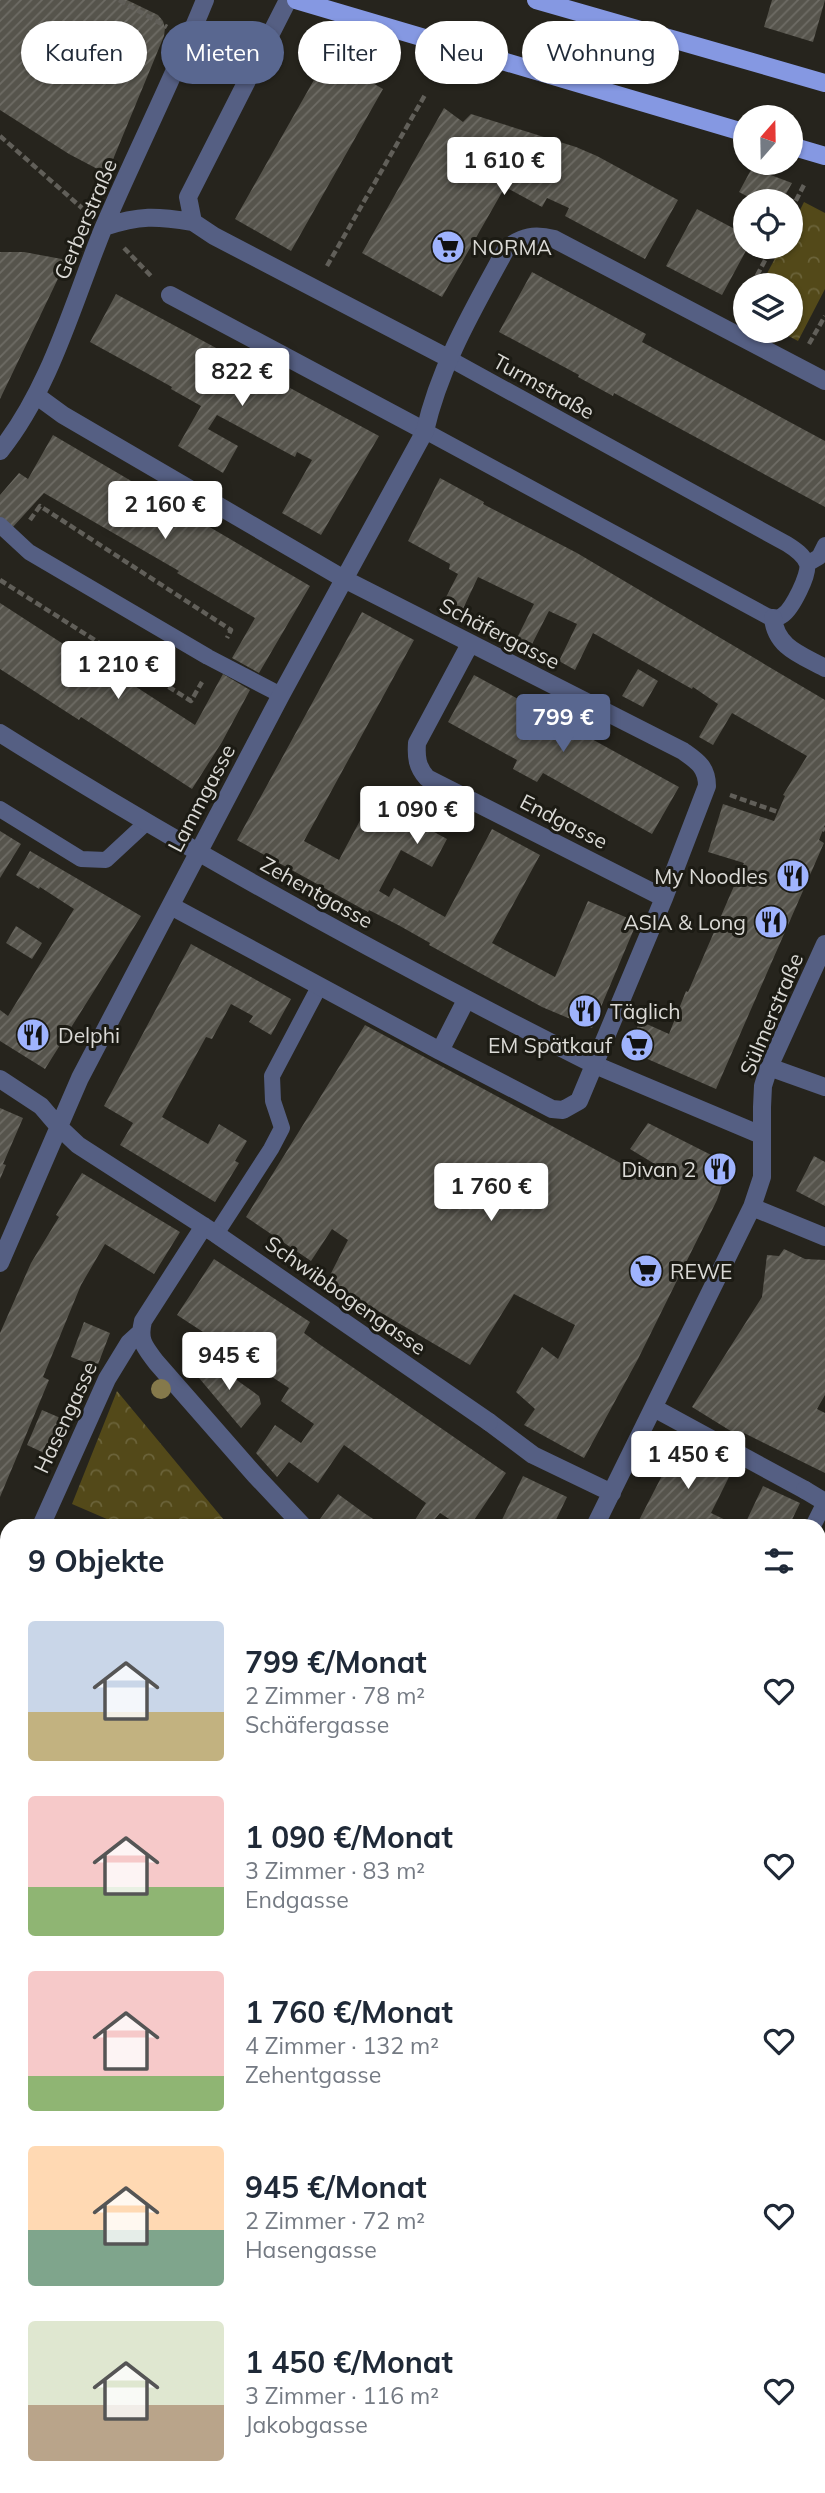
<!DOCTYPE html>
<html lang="de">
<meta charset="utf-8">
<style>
body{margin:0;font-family:Mulish,sans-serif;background:#f2f2f3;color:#1f2937;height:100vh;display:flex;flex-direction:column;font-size:26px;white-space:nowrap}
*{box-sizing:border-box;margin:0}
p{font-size:23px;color:#747a83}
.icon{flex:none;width:38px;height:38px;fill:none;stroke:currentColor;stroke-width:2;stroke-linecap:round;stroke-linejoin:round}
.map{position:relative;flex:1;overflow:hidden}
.details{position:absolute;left:0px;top:1519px;width:826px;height:975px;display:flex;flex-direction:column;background:#fff;border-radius:21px 21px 0 0;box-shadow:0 2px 5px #0004}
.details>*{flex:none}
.top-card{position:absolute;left:21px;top:21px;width:784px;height:63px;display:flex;gap:14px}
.needle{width:46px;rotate:20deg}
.tools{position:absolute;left:733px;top:105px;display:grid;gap:14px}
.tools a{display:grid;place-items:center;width:70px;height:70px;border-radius:50%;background:#fff;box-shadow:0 2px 5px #0004;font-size:35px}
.price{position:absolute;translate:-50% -60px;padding:0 16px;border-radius:7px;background:#fff;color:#222;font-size:23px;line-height:46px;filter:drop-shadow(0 2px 4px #0008)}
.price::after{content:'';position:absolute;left:50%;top:42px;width:21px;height:16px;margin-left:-10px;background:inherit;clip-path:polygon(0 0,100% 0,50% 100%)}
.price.selected{background:#596790;color:#fff}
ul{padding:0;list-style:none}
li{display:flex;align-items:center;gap:21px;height:175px;padding:0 28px}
li span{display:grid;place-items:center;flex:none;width:196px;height:140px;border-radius:7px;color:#555}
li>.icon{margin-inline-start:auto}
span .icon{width:84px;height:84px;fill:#fffc;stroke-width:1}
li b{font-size:30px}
h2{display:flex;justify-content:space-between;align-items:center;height:84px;padding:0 28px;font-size:30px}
.pill{padding:0 24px;border-radius:32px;background:#fff;box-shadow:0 2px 5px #0004;font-size:24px;line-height:63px}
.pill.selected{background:#596790;color:#fff}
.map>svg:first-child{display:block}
.park{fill:url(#park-crowns)}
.building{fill:url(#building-hatch)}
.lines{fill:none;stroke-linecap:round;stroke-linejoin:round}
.path{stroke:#615f59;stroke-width:4.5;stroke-dasharray:7 3.5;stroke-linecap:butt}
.service{stroke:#555f83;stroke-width:16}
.pedestrian{stroke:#555f83;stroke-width:18}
.minor{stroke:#555f83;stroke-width:18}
.primary{stroke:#8598e2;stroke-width:18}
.tree{fill:#85794b}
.labels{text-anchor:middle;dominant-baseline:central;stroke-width:6;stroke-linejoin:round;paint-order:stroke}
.street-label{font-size:21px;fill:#dbdad6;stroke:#1c1b14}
.poi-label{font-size:21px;fill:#dbdad6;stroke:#1c1b14;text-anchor:start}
</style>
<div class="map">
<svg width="825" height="2493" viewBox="0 0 825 2493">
<defs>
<pattern id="park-crowns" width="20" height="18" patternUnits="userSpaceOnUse" patternTransform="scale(1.75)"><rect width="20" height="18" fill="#534919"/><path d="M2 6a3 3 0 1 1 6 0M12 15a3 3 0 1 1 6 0" fill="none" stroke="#6b633a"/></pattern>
<pattern id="building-hatch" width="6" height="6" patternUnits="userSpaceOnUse" patternTransform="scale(1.75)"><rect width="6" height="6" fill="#56544c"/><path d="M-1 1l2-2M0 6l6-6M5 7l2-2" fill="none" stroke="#6e6c65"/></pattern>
</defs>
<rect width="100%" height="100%" fill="#26241d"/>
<path class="park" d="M804 202 825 213V289L798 341 779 331H791V285H761L781 247H791V228Z
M117 1391 229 1526H123L72 1504Z"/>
<path class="building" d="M0 0H127L158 15 163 21 165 28 164 36 107 174 69 154 0 110Z
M772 0H825L813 42 764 27Z
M327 57 383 89 291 251 235 219Z
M444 108 463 122 471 114 576 147 597 156 678 200 645 259 565 216 569 208 547 198 542 207 505 187 442 297 362 253Z
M752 168 792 183 782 201H756L739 192Z
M697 209 746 235V247H748L722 295 666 266Z
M0 252H24L67 260 0 399Z
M532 272 646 334 642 342 825 441V507L614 393 613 396 578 377 579 375 499 332Z
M116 294 379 436 321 535 282 513 312 460 297 452 295 457 217 415 208 429 238 446 223 473 178 446 201 406 171 389 172 387 90 342Z
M53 435 310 586 259 673 232 658 255 618 177 573 179 571 44 493 12 528 0 518V495L19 473 28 479Z
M440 478 484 502 483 504 577 553 825 700V825L819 840 824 843 716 1089 627 1050 640 1021 669 1034 686 991 688 992 744 863 708 852 723 804 774 821 785 796 783 795 807 756 732 713 713 745 699 737 718 704 693 687 692 689 593 633 575 670 559 661 577 624 549 611 531 646 517 638 534 604 478 577 462 611 444 601 458 574 449 569 450 564 408 541Z
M0 603 108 673 110 670 195 725 223 674 250 690 222 742 192 789 81 717 79 720 0 669Z
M362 612 414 640 304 841 339 860 372 798 447 839 432 867 401 850 379 891 389 897 394 888 445 917 492 829 540 855 492 943 555 977 588 901 637 922 592 1028 542 1007 429 945 430 943 400 926 369 910 368 912 237 840Z
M638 669 658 681 643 707 622 696Z
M474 675 544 713 546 710 570 723 569 726 579 732 679 787 652 834 543 773 537 782 513 769 517 760 448 722Z
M0 831 21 844 0 878Z
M30 851 141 916 45 1069 0 1041V1010L8 1016 74 909 40 887 39 889 16 875Z
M16 926 42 943 32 959 6 943Z
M191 944 291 999 271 1035 249 1022 253 1016 231 1004 212 1039 206 1037 162 1117 208 1144 219 1124 247 1141 235 1161 239 1163 215 1202 120 1145 133 1123 104 1106Z
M365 1025 650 1179 658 1166 630 1149 648 1123 729 1164 717 1200 638 1359 584 1458 524 1425 535 1409 516 1392 542 1347 558 1359 575 1325 514 1294 470 1365 327 1281 348 1240 332 1229 311 1261 246 1217Z
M0 1108 23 1118 3 1164 6 1165 0 1179Z
M814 1156 825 1162V1206L796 1191Z
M82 1173 180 1232 154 1274 105 1244 81 1285 43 1377 49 1380 0 1497V1333L31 1263 59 1217 56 1215Z
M784 1249 805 1259 825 1260V1395L817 1409 825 1413V1473L744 1433 742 1438 692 1407 762 1297 767 1255 779 1256Z
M214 1259 310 1322 304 1333 319 1344 506 1473 470 1526H460L440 1513 429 1526H411L426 1503 344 1445 318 1483 289 1462 277 1477 256 1453 275 1425 301 1443 314 1424 281 1401 289 1388 177 1315Z
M84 1322 110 1333 97 1367 71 1357Z
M203 1356 259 1396 261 1404 241 1428 194 1372Z
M42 1410 72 1423 57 1459 27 1445Z
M681 1439 733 1469 711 1513 738 1526H636Z
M523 1476 567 1497 553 1526H499Z
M763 1486 800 1503 789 1526H744Z
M338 1494 364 1513 384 1526H330L320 1519Z
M823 1536 825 1537V1655L819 1669V1545Z
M0 1605 7 1609V1646L0 1642Z
M0 1702 7 1706V1742L0 1756Z
M819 1740 825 1742V1903L819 1901Z
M0 1774 7 1779V1849L0 1845Z
M819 1947 825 1949V2050L819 2047Z
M0 2006 7 2010V2088L0 2083Z
M819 2118 825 2122V2177L819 2187Z
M0 2132 7 2137V2150L0 2160Z
M0 2225 7 2230V2306L0 2301Z
M819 2304 825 2307V2493H777L767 2487H819Z
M0 2349 7 2355V2475L0 2485Z
M97 2487H177L194 2493H92Z
M281 2487H424L437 2493H278Z
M563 2487H639L633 2493H577Z"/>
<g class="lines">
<path class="path" d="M119 0 167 27
M215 45 233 51
M0 136 82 208
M791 210 805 183
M124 248 152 277
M327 266 425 95
M752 285 772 247
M740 308 746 298
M809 344 825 316
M30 520 40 506 231 630 227 638
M0 580 191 701 202 682
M730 795 778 812
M823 829 825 830"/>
<path class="service" d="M425 431 767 616C772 618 778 619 783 615 792 609 810 574 807 564 804 555 795 549 787 544L448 358
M0 525 29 552 208 657 281 695
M807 564 819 557 825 545
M0 809 81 859 106 860 147 822
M216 1234 271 1149 282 1128 273 1101 272 1076 319 987
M813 1526 825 1502
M0 2198 7 2202
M819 2219 825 2209
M503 2487 517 2493
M248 2493 250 2487
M654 2493 658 2487"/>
<path class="pedestrian" d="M170 295 425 431
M773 618C776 648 802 655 825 668
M595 1065 761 1135
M769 1067 825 1087
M752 1207 825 1237
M654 1408 805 1490
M489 1422 533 1455 612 1493
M595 1526 752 1207 762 1177V1107L763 1086 769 1067 825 944
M732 2487 744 2493
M39 2493 43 2487"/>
<path class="minor" d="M288 0 188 197 193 222 214 236 448 358
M104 227C140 215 156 216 193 222
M37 396 63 415 344 579 683 751C697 761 707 767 707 786L664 898 579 1101 563 1110 552 1109 440 1051 466 1000
M0 451C50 389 73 303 103 229 136 152 174 77 205 0
M470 644 417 743C416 757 417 767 427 778L664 898
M0 733C192 854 393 963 595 1065
M171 906 440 1051
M0 1079 41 1106 59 1127 78 1145 216 1234 489 1422
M204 1226 143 1321C138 1341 145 1347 156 1362L255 1475 303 1526
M0 1263 80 1078 281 695 425 431C440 365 474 308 506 249 522 236 535 234 554 239L825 381
M805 1490 825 1502
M41 1526 107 1379 129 1343 140 1333
M0 1584 7 1588
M819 1720 825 1722
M0 1921 7 1925
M819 1922 825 1925
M819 2085 825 2089
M0 2335 7 2339"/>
<path class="primary" d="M296 0 746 133
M536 0 825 83
M791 146 825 156"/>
</g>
<circle class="tree" cx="161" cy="1389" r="10"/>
<defs>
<symbol id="supermarket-disc" viewBox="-11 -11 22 22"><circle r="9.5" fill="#9fb3fd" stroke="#1c1b14"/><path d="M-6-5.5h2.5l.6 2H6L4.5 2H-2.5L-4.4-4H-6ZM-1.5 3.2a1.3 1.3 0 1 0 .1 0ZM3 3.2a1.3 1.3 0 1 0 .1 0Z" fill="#111"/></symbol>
<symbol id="restaurant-disc" viewBox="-11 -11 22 22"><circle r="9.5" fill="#9fb3fd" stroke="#1c1b14"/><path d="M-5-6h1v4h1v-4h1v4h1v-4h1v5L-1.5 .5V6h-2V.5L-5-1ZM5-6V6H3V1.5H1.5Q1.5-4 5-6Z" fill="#111"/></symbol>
</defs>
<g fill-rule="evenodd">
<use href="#supermarket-disc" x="429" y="228" width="38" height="38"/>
<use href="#restaurant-disc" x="774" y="857" width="38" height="38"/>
<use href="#restaurant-disc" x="752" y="903" width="38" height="38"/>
<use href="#restaurant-disc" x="566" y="992" width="38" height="38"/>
<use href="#restaurant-disc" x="14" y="1016" width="38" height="38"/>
<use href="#supermarket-disc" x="618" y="1026" width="38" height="38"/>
<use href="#restaurant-disc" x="701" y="1150" width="38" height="38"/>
<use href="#supermarket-disc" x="627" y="1252" width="38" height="38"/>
</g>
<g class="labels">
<g class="street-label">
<text transform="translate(85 219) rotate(-67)">Gerberstraße</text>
<text transform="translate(544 386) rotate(29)">Turmstraße</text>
<text transform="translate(500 633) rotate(27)">Schäfergasse</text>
<text transform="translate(201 798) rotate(-62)">Lammgasse</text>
<text transform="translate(564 821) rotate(27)">Endgasse</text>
<text transform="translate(317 892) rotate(29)">Zehentgasse</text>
<text transform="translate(771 1014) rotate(-67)">Sülmerstraße</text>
<text transform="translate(346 1295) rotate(35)">Schwibbogengasse</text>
<text transform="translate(65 1417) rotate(-65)">Hasengasse</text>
</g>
<g class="poi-label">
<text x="472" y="247">NORMA</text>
<text x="768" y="876" text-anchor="end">My Noodles</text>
<text x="746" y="922" text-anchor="end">ASIA &amp; Long</text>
<text x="610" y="1011">Täglich</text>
<text x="58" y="1035">Delphi</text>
<text x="612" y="1045" text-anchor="end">EM Spätkauf</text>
<text x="696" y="1169" text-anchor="end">Divan 2</text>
<text x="670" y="1271">REWE</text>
</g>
</g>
</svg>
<div class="tools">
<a><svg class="needle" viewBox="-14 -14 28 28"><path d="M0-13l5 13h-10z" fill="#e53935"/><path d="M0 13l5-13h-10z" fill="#747a83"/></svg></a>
<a><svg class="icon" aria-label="locate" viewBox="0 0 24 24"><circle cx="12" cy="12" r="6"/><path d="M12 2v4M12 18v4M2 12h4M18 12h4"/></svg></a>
<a><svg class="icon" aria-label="layers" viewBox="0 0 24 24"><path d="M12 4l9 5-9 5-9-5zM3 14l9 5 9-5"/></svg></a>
</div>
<b class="price" style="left:504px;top:197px">1 610 €</b>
<b class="price" style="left:242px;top:408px">822 €</b>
<b class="price" style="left:165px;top:541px">2 160 €</b>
<b class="price" style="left:118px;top:701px">1 210 €</b>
<b class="price selected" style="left:563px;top:754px">799 €</b>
<b class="price" style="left:417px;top:846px">1 090 €</b>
<b class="price" style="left:491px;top:1223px">1 760 €</b>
<b class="price" style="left:229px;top:1392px">945 €</b>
<b class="price" style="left:688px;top:1491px">1 450 €</b>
<div class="top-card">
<a class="pill">Kaufen</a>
<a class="pill selected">Mieten</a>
<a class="pill">Filter</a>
<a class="pill">Neu</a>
<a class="pill">Wohnung</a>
</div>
<section class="details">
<h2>9 Objekte<svg class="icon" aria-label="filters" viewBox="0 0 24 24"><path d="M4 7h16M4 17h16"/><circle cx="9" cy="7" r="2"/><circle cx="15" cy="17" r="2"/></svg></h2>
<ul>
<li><span style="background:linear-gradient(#c9d6e8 65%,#c2b280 0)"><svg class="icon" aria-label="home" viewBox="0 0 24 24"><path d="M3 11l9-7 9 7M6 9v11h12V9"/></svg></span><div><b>799 €/Monat</b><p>2 Zimmer · 78 m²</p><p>Schäfergasse</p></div><svg class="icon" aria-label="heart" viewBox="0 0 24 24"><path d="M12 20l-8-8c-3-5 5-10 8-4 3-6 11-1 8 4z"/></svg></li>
<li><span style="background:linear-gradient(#f6c9c9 65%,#8fb573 0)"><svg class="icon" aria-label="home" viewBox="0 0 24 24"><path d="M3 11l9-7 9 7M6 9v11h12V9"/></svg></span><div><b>1 090 €/Monat</b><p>3 Zimmer · 83 m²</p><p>Endgasse</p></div><svg class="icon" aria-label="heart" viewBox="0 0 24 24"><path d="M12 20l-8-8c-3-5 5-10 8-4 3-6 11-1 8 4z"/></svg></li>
<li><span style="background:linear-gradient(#f6c9c9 75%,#8fb573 0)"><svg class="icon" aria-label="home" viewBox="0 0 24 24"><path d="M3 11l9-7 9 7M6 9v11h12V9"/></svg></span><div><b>1 760 €/Monat</b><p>4 Zimmer · 132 m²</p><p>Zehentgasse</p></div><svg class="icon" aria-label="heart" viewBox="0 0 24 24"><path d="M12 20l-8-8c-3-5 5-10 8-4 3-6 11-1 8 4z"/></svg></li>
<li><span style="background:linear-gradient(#ffd9b3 60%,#7fa58c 0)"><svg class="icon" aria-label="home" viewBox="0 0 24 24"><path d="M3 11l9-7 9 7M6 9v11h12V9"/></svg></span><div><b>945 €/Monat</b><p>2 Zimmer · 72 m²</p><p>Hasengasse</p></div><svg class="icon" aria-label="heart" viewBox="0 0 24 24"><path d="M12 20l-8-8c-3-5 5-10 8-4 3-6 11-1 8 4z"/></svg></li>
<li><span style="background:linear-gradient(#dfe7d0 60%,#b9a48a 0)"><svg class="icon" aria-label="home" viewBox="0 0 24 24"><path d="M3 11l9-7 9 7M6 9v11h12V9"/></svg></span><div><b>1 450 €/Monat</b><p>3 Zimmer · 116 m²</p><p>Jakobgasse</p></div><svg class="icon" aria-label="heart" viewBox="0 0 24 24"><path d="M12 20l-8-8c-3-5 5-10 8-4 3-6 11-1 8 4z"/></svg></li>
</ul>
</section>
</div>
